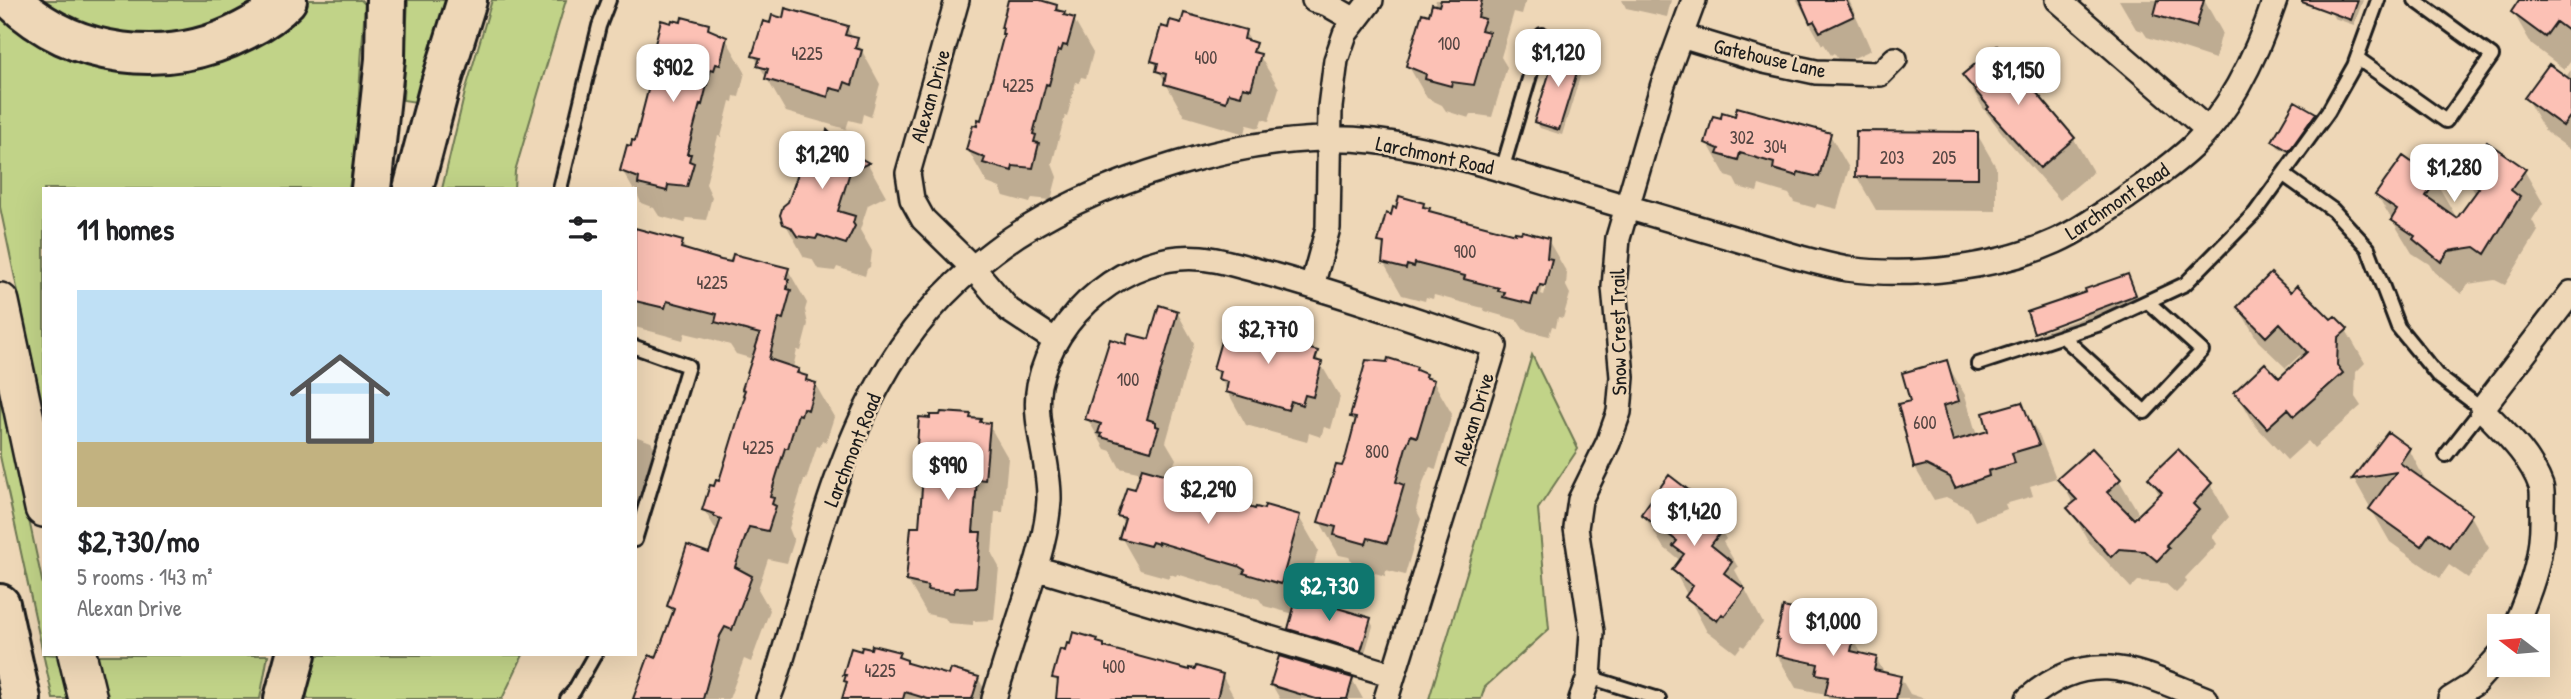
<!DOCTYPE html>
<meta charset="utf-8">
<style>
body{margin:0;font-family:"Patrick Hand",sans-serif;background:#f6f6f6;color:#202124;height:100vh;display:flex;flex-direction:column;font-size:26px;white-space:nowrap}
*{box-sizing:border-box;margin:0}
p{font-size:23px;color:#757577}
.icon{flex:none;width:38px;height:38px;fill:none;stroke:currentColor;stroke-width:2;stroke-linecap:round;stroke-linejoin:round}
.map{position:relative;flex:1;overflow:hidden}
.sheet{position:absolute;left:42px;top:187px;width:595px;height:469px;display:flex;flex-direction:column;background:#fff;border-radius:0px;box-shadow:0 7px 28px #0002}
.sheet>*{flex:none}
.needle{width:46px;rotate:286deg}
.buttons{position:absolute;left:2487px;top:614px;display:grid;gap:14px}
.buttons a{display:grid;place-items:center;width:63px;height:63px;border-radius:0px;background:#fff;box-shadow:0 7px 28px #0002;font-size:35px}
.price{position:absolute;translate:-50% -60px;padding:0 16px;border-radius:14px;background:#fff;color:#222;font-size:23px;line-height:46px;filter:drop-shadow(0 2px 4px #0008)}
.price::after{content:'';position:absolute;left:50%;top:42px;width:21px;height:16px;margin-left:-10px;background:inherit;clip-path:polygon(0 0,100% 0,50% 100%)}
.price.active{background:#0f766e;color:#fff}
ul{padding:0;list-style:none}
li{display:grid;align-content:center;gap:14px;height:371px;padding:0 35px}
li span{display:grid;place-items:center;height:217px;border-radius:0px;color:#555}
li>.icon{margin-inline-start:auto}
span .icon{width:126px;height:126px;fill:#fffc;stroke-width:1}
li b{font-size:30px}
h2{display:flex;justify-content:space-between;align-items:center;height:84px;padding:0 35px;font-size:30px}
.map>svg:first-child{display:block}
.green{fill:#c1d388;stroke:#6e7852;stroke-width:2}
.shadow{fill:#0003;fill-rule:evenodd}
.building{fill:#fcc1b5;stroke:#1c1c1c;stroke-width:2}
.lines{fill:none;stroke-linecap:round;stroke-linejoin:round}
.lane-casing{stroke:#1c1c1c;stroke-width:18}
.street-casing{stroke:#1c1c1c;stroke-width:28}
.primary-casing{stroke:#1c1c1c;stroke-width:42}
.highway-casing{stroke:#1c1c1c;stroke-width:44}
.lane{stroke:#eed7b7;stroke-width:12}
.street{stroke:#eed7b7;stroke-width:23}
.primary{stroke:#eed7b7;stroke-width:37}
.highway{stroke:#eed7b7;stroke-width:38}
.labels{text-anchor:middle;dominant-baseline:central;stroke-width:5;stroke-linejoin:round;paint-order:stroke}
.number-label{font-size:18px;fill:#544542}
.street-label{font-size:21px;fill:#1c1c1c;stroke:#eed7b7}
</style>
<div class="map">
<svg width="2571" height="699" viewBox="0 0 2571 699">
<rect width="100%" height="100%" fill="#eed7b7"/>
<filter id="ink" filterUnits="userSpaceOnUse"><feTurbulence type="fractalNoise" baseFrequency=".0143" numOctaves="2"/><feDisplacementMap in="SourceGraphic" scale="14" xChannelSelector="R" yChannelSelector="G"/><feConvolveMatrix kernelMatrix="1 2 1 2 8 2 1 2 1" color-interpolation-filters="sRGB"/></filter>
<g filter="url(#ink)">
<path class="green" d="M29 0H267L187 39 103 38Z
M306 0H361L365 4 355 152 349 189H44V417L0 207V4L107 64 299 9Z
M408 0H456L422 103 403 100Z
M492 0H566L515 171 514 189H442L465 92Z
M1532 355 1578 449 1538 509 1549 629 1485 687 1481 699H1429Z
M0 384 44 590V654L58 655 70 699H53L0 456Z
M96 655H268L260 699H106Z
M314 655H523L502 699H306Z"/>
<path class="shadow" d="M1030 0 1056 6 1066 18 1074 20 1093 53 1086 78 1081 77 1079 83 1076 82 1067 117 1065 116 1052 164 1057 177 1051 200 1032 198 1030 203 1004 196 1000 188 987 183 968 150 982 122 1006 37 1004 33Z
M1436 0H1526L1522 14 1514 12 1501 57 1507 67 1492 117 1471 114 1469 118 1446 111 1442 105 1427 98 1408 65 1431 17Z
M1622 0H1671L1667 17 1626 8Z
M1797 0H1849L1871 50 1841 64 1834 53 1831 55 1824 44 1822 45Z
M2119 0H2204L2222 32 2215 59 2147 37 2143 31 2136 29Z
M2335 0H2363L2354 25 2334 18 2331 12Z
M2522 0H2571V60L2564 69 2532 45 2513 12Z
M708 25 712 33 726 39 745 72 739 97 734 96 733 102 730 101 721 137 718 136 706 184 712 197 706 220 687 218 685 223 659 216 654 208 641 203 635 189H633L622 170 637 143 658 57 655 47Z
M847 27 853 39 856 40 880 84 871 117 863 114 861 123 849 120 846 129 786 112 754 56Z
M1245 32 1279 88 1269 121 1262 119 1259 128 1247 125 1245 134 1184 116 1153 60Z
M1997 48 2074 139 2093 172 2060 200 2009 142 1983 108 1965 76Z
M1580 58 1584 64 1562 135 1540 128 1536 122Z
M2571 70V150L2545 131 2526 98 2565 78Z
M2315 114 2318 120 2293 156 2278 147 2274 141Z
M1722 120 1830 135 1849 168 1837 209 1817 204 1815 208 1794 202 1789 194 1759 185 1757 192 1738 187 1734 179 1726 176 1707 142Z
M1977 134 1996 167V211L1876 210 1857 177Z
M841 146 854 150 859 159 868 164 886 196 868 205 860 230 872 251 870 267 867 269 865 276 837 267 835 271 818 269 812 259 804 257 785 223 800 173 798 170Z
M2524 170 2543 203 2532 220 2538 231 2505 285 2495 280 2468 284 2461 294 2434 272 2429 264 2412 253 2377 195 2436 182 2455 215 2453 217 2458 220 2476 195 2466 177Z
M1423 204 1430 213 1516 236 1548 240 1567 273 1566 286 1570 294 1563 318 1558 317 1556 327 1552 326 1549 336 1524 330 1517 320 1485 311 1483 308 1434 295 1433 299 1426 297 1425 301 1402 295 1383 262 1385 250 1380 241 1392 217ZM1549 265H1552L1544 295 1541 294Z
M635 230 682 242 687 252 721 261 788 270 807 303 805 310 808 324 801 351 797 350 793 368 798 370 808 382 815 384 834 417 826 442 822 440 820 447 817 446 806 480H804L789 528 794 541 787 563 768 559 758 589 770 610 751 662 744 659 729 699H635L657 660 674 615 669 606 710 555 718 533 704 510 720 483 747 398 744 389 753 359 736 354 730 345 710 339 685 333 683 340 635 327Z
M2131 282 2138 302 2039 338 2037 334 2085 317 2084 314Z
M2291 295 2346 330 2365 363 2356 372 2355 397 2361 406 2314 448 2308 441 2287 460 2255 425 2237 393 2279 381 2303 358 2300 355 2286 368 2258 341 2239 308Z
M1177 312 1194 343 1166 442 1176 459 1169 477 1177 487 1256 511 1299 517 1318 550 1304 600 1370 620 1373 626 1364 656 1293 635 1290 629 1294 614 1264 606 1259 599 1177 574 1176 576 1170 574 1169 578 1140 570 1121 537 1125 525 1119 516 1136 491 1142 473 1120 468 1111 451 1105 449 1087 418 1128 346 1151 341Z
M1307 340 1340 397 1331 429 1324 427 1321 437 1309 433 1307 442 1246 425 1215 369Z
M1946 362 1965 395 1977 436 1990 432 2021 404 2040 437 2056 478 2030 486 2033 496 2005 504 2007 509 1975 521 1968 508 1946 497 1934 500 1915 468 1912 402Z
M1416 368 1427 380 1433 381 1452 414 1436 469 1430 467 1424 480 1416 509 1421 519 1405 575 1386 570 1385 576 1355 567 1349 557 1339 555 1320 522 1343 468 1357 425 1352 417Z
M970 416 972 420 989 425 1008 458 1003 512H995L992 554 999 567 994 620 973 621V625L948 623 945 618 927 614 908 581 921 529 924 486 917 474Z
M2388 434 2409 449 2427 484 2471 516 2489 548 2468 578 2449 565 2440 578 2390 542 2354 479Z
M635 436 651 442 655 448 635 507Z
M2150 478 2210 484 2229 517 2212 536 2217 544 2185 578 2187 582 2176 593 2165 583 2138 581 2131 588 2089 542 2070 509 2074 505 2060 479 2119 480 2138 512 2132 519 2134 522 2160 496Z
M1707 506 1726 539 1723 542 1738 567 1735 570 1763 623 1744 647 1742 645 1736 653 1706 630 1674 570 1681 561 1663 547 1644 515Z
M1829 618 1839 636 1853 638 1863 656 1876 658 1885 674 1900 677 1910 694 1925 699H1829L1826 694 1796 688 1777 655 1780 642 1778 639ZM1797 658 1826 664V667L1797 661Z
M1097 640 1105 649 1190 672 1222 675 1235 699H1058L1059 686 1054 677 1066 653Z
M863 653 898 654 909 666 950 678H978L990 699H844L848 684 845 674Z
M1352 679 1363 699H1280L1272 685Z"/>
<path class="building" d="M1008 0H1040L1057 5 1056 10 1065 12 1064 15 1075 18 1067 46 1063 45 1061 51 1058 50 1049 85 1046 84 1033 134 1036 135 1034 142 1039 143 1033 168 1013 166 1012 171 983 163 985 158 966 150 973 125 977 126 978 119 981 120 1004 34H1002L1003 28H1001Z
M1441 0H1482L1478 17 1485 19 1481 30 1489 32 1474 85 1452 82 1451 86 1425 79 1426 74 1406 66 1422 13 1429 15 1432 4 1439 6Z
M1800 0H1846L1854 16 1820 32 1814 21 1810 23Z
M2158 0H2204L2196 27 2154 15Z
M2302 0H2358L2351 20 2302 2Z
M2519 0H2571V33L2556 22 2545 37 2511 12Z
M785 8 848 26 845 35 858 38 855 48 862 50 852 85 845 82 842 91 830 88 828 97 765 79 768 69 757 66 760 58 752 56 763 21 770 23 772 15 783 18Z
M1184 13 1246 30 1244 39 1256 43 1253 52 1261 54 1251 89 1243 87 1241 96 1229 93 1226 102 1164 84 1166 74 1156 71 1158 63 1151 61 1161 26 1168 28 1170 20 1181 23Z
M682 17 709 24 708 29 727 37 720 65 716 64 714 70 711 69 702 105 700 104 687 154H691L689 161 694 163 687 187 668 185 667 191 638 184 639 178 620 171 627 145 631 146 632 140 635 141 657 55 655 54 656 48H654L661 20 671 23 672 20 681 22Z
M1997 46 2075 138 2040 168 1987 109 1989 107 1962 75Z
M1557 49 1582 56 1559 130 1534 122Z
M2549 64 2571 80V115L2563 126 2524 98Z
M2295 101 2316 113 2289 151 2272 141Z
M1737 107 1831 133 1819 177 1798 172 1797 176 1773 169 1774 163 1740 153 1738 160 1717 154 1719 149 1705 143 1713 116 1721 118 1722 112 1735 116Z
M827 130 842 145 855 149 853 154 869 163 850 172 838 211 855 216 853 223 855 226 846 244 818 235 816 239 797 236 791 227 783 224 780 215 783 206 788 202 799 171 796 170 803 146 811 139 824 142Z
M1856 131 1978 132V178L1855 177Z
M2487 142 2526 169 2511 190 2520 197 2485 254 2475 247 2449 251 2441 262 2413 239 2415 236 2391 220 2397 210 2375 195 2403 156 2437 180 2426 196 2457 218 2479 188 2463 177Z
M1399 196 1424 203 1423 207 1430 208 1429 211 1515 234V232L1521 233 1522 231 1549 238 1547 258 1552 259 1545 286 1540 285 1537 295 1534 294 1531 304 1503 297 1505 292 1498 291 1499 288 1464 279 1465 276 1415 263 1414 267 1407 265 1406 269 1382 263 1384 243 1378 242 1386 213 1391 215 1393 207 1396 208Z
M635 228 683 241 681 248 721 260 731 262 733 254 789 268 786 278 789 279 787 289 791 290 783 319 779 318 769 359 799 369 797 373 807 376 806 380 816 383 808 410 803 408 801 415 798 414 788 448H785L770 497 774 498 772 504 776 506 768 531 749 527 735 567 752 576 732 630 725 627 720 636 703 699H633L649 655 656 658 674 609 667 606 687 545 709 553 721 519 714 516V514L702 510 710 485 714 486 716 480 719 481 745 396 743 395 745 390 742 389 760 334 715 322 717 314 690 307 667 301 665 308 635 301Z
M2271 273 2291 292 2297 285 2331 319 2335 316 2348 329 2338 338 2337 365 2343 373 2294 416 2288 409 2267 428 2234 392 2265 363 2279 378 2307 352 2280 323 2266 337 2237 307Z
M2128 274 2136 295 2034 333 2027 312 2086 292 2085 289Z
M1159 305 1178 311 1147 419 1156 422V426L1159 427 1151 451 1101 437 1102 434 1098 433 1101 424 1085 419 1110 339 1126 344 1128 334 1149 339Z
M1246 321 1308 339 1306 348 1318 351 1315 360 1322 362 1313 397 1305 395 1302 405 1291 401 1288 410 1226 392 1228 382 1218 379 1220 371 1213 369 1223 334 1230 336 1232 328 1243 331Z
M1388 358 1417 367 1416 370 1426 374 1425 377 1434 380 1417 437 1411 435 1406 447 1396 482 1404 485 1387 543 1368 538 1366 544 1334 535 1336 527 1318 522 1336 465 1342 466 1346 456 1356 418 1350 417 1366 360 1387 362Z
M1947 360 1959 401 1943 406 1953 441 1988 431 1983 413 2022 402 2039 445 2012 453 2015 463 1988 471 1989 476 1955 488 1950 477 1926 465 1914 468 1898 404 1910 401 1902 373Z
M941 412 971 414 970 418 981 419 980 422 990 423 985 480 977 479 974 520 973 532H981L976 587 955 588 954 593 927 590 928 586 906 581 911 527H919L923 475 915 474 919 417 930 418V415H940Z
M2388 432 2410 448 2400 463 2472 514 2449 547 2430 533 2421 546 2369 509 2396 472 2352 479Z
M2092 448 2121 479 2107 492 2134 519 2162 492 2148 478 2178 449 2212 483 2193 504 2199 510 2166 545 2169 548 2157 561 2145 551 2119 549 2111 557 2067 508 2077 500 2057 479Z
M1142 468 1171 476 1170 480 1175 482V485L1209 495 1255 509 1256 507 1264 509 1265 505 1300 515 1281 584 1243 573 1245 570 1238 566 1158 542V544L1152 542 1150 546 1119 538 1125 518 1117 516 1127 487 1135 489Z
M1669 475 1708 505 1699 517 1720 533 1711 545 1732 562 1724 573 1745 589 1724 616 1722 614 1717 621 1685 597 1693 586 1672 570 1684 554 1673 546 1677 541 1641 514Z
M1297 596 1371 618 1361 651 1288 629Z
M1783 607 1830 617 1827 631 1854 637 1851 651 1877 657 1874 670 1901 676 1896 699H1847L1825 695 1829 676 1816 674 1818 664 1776 655 1779 640 1776 639Z
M1073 632 1098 639 1097 642 1104 644V647L1189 670V668L1195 669 1196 666 1223 674 1217 699H1056L1058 679 1052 678 1060 649 1065 651 1067 643 1070 644Z
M872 645 900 652 898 657 907 660V663L949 675 951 669 979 677 972 699H928L905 692 903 699H842L847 682 844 681 846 675H843L851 648 861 651 862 647 871 649Z
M1279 656 1353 678 1347 699H1316L1270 685Z"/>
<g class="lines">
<defs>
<path id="lane" d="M2357 58 2446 121 2492 56 2415 0
M1502 170 1542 35
M2284 175 2333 210 2368 248 2398 327 2438 376 2482 409 2446 455
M560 189 599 26 609 0
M2062 336 2145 412 2202 351 2149 303
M635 347 688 366 635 540
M1978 364 2097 325 2185 284 2255 213 2328 112 2354 66 2378 0
M1589 677 1659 699
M567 699 574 691 595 654"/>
<path id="street" d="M957 0 908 173 912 199 923 219 973 268 1009 310 1056 341
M1314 0 1327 4 1355 20
M2058 0 2207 129
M1681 36 1764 61 1816 72 1880 74 1895 59
M1312 286 1328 228 1330 107 1336 60 1345 34 1371 0
M1035 568 1393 675
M2515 626C2533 584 2544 554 2542 507 2542 500 2543 492 2541 486 2530 455 2504 432 2482 409L2571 293
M768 699C778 676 784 651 791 627 816 545 837 460 879 384 907 332 947 286 994 251 1085 181 1259 127 1373 141 1441 149 1506 171 1572 191 1648 213 1724 236 1801 258 1816 262 1832 266 1847 269 1912 278 1997 268 2056 241 2081 230 2102 214 2124 199 2148 182 2171 167 2192 147 2232 109 2258 51 2275 0
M994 699C1004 665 1015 632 1026 598 1036 566 1047 534 1049 500 1050 461 1032 423 1039 385 1053 315 1128 251 1201 258 1225 260 1249 269 1273 275 1348 296 1421 322 1495 346L1386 699
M1581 699 1589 677 1592 632 1576 528 1580 500 1608 443 1619 412 1622 377 1614 287 1618 238 1663 84 1694 0
M2028 699C2091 644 2140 673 2206 699
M2450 699 2474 684 2499 656"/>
<path id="primary" d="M0 302 44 508
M77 654 88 699"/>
<path id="highway" d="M12 0C73 59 168 70 243 31 259 23 275 13 287 0
M371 189 385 59 386 0
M413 189 439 90 467 0
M0 604 21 699
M284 699 296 654"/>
</defs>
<use href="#lane" class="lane-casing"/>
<use href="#street" class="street-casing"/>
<use href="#primary" class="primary-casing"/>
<use href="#highway" class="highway-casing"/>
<use href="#lane" class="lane"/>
<use href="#street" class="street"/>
<use href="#primary" class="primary"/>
<use href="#highway" class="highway"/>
</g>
</g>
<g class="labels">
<g class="number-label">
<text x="1449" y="43">100</text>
<text x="807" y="53">4225</text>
<text x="1206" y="57">400</text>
<text x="1018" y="85">4225</text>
<text x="1742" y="137">302</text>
<text x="1775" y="146">304</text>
<text x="1892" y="157">203</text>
<text x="1944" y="157">205</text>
<text x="1465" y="251">900</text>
<text x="712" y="282">4225</text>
<text x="1128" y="379">100</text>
<text x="1925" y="422">600</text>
<text x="758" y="447">4225</text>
<text x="1377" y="451">800</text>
<text x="1114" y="666">400</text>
<text x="880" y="670">4225</text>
</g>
<g class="street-label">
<text transform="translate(1770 58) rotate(13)">Gatehouse Lane</text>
<text transform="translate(930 96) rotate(-74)">Alexan Drive</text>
<text transform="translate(1435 155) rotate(12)">Larchmont Road</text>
<text transform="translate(2117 201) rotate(-34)">Larchmont Road</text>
<text transform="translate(1618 332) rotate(-91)">Snow Crest Trail</text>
<text transform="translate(1473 419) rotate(-73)">Alexan Drive</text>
<text transform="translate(852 450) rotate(-68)">Larchmont Road</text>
</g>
</g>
</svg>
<div class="buttons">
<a><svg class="needle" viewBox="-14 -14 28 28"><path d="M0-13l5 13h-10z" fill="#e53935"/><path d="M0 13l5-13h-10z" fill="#757577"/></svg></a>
</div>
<b class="price" style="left:1558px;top:89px">$1,120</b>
<b class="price" style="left:673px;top:104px">$902</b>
<b class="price" style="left:2018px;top:107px">$1,150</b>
<b class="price" style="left:822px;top:191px">$1,290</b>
<b class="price" style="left:2454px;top:204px">$1,280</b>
<b class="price" style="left:1268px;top:366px">$2,770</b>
<b class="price" style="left:948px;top:502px">$990</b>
<b class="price" style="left:1208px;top:526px">$2,290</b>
<b class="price" style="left:1694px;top:548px">$1,420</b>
<b class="price active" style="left:1329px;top:623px">$2,730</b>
<b class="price" style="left:1833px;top:658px">$1,000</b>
<section class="sheet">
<h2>11 homes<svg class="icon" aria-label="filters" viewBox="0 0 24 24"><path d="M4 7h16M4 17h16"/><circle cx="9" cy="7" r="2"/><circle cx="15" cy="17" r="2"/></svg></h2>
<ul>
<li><span style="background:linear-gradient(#bfe0f5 70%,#c2b280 0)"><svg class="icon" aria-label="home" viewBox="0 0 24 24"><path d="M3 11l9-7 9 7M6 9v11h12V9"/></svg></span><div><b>$2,730/mo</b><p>5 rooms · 143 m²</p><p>Alexan Drive</p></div></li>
</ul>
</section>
</div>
